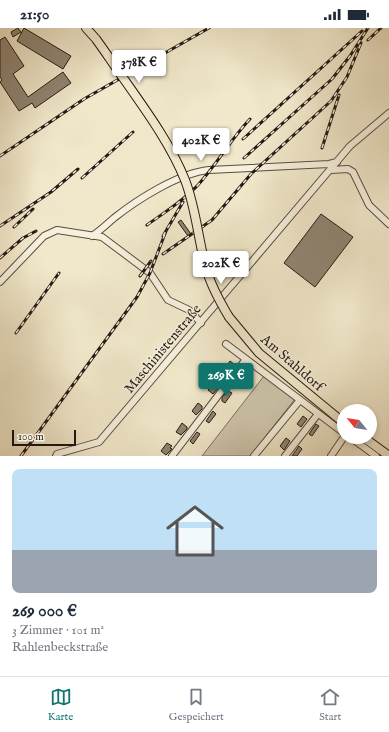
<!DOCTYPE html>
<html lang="de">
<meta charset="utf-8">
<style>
body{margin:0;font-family:"IM FELL English",serif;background:#f6f6f7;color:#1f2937;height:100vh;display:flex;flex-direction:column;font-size:15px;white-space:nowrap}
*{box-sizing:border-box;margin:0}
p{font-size:13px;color:#747a83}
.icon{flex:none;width:22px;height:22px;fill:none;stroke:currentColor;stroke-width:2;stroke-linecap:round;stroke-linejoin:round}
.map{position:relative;height:428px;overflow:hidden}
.panel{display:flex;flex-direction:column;background:#fff;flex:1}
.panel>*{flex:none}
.needle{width:26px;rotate:300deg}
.controls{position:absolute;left:337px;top:376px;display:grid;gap:8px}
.controls a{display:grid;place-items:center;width:40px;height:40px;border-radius:50%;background:#fff;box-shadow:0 2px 6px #0003;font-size:20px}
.scale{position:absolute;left:12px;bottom:10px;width:64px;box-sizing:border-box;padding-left:4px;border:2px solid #241a13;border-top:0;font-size:11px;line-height:14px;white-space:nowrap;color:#241a13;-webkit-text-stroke:3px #f6f0dd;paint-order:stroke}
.price{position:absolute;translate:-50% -34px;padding:0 9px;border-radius:4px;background:#fff;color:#222;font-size:13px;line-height:26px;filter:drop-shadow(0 1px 2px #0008)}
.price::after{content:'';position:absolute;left:50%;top:24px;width:12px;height:9px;margin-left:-6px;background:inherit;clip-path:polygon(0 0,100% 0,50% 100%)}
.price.on{background:#0f766e;color:#fff}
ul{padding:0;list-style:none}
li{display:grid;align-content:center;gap:8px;height:212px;padding:0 12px}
li span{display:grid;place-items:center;height:124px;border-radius:8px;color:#555}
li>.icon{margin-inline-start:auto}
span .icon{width:72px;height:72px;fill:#fffc;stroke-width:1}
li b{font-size:17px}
.status{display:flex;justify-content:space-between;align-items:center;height:28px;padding:0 20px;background:#fff;direction:ltr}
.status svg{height:11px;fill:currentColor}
.dock{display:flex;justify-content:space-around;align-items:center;height:56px;border-top:1px solid #e0e1e3;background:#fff;font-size:11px;color:#747a83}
.dock a{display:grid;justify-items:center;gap:2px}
.dock .on{color:#0f766e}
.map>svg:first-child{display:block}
.green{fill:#cec5ac;stroke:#797060}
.building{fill:#8f8573;stroke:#241a13}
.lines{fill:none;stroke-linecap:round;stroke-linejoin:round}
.minor-casing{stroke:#574e41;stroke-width:8}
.major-casing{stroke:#241a13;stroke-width:10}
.minor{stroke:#f6f0dd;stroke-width:6}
.major{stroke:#f1e8cb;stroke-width:8}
.rail-casing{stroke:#241a13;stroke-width:3}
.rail{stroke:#f6f0dd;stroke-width:1.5;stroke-dasharray:4.5;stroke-linecap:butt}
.major-bridge-casing{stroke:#241a13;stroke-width:10;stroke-linecap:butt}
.major-bridge{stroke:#f1e8cb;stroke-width:8}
.labels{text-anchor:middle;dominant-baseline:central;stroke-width:3;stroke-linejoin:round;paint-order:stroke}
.street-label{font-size:14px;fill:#241a13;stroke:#f6f0dd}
</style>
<div class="status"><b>21:50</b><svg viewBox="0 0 49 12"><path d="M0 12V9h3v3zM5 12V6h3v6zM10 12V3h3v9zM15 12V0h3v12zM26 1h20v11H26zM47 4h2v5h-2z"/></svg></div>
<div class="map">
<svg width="389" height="428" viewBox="0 0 389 428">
<rect width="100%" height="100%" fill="#f1e8cb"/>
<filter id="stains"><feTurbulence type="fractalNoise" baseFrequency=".005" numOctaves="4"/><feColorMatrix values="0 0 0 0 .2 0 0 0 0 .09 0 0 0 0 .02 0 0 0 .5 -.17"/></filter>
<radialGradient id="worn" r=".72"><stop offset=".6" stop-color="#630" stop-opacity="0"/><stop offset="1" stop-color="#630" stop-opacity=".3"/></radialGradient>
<path class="green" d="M264 348 295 371 250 428H202Z"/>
<path class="building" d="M18 0 21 4 13 9 11 4Z
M24 0 71 28 63 41 17 13Z
M5 9 24 38 13 46 28 69 63 44 71 55 35 80 32 75 19 83 0 54 2 52 0 49V12Z
M321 186 353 209 315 259 284 235Z
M181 192 191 206 188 208 178 194Z
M230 333 234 336V339L228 345 224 342Z
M244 342 247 344 240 354 237 351Z
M214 354 219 357 218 360 213 366 208 362Z
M228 363 232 365 225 375 222 373V369Z
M198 375 202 378V381L196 387 192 383Z
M213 383 216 386 209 395 206 393Z
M303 388 307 391 301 399 297 396Z
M182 395 187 399V401L181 407 176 404Z
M316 396 319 398 312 408 309 406Z
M197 404 200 406 193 416 190 413Z
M286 410 290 413 284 422 280 418Z
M167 415 172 418 170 420 172 421 166 427 161 423Z
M299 418 302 421 297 428H292Z"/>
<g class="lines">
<defs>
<path id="minor" d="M331 142 348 141 353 144 369 177 389 196
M92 208C100 203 107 196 114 190 138 171 179 145 209 142L329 136 337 134
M0 254 44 208 57 202 102 209 150 245 168 272 189 282 201 295
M226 316 344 405
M350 409 376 428
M56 428 57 426 99 414 350 118 389 85
M172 428 246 331
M254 428 300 372
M285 428 318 386
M331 428 344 409"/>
<path id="major" d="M86 0 96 11 108 28
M229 289 259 325 344 395
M363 409 389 428"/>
</defs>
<use href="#minor" class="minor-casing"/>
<use href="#major" class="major-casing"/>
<use href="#minor" class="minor"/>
<use href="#major" class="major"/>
<defs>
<path id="rail" d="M368 12 381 0
M243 111 362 3
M322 120 339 67
M0 128 84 71 209 0
M244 130 332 51 350 28 368 0
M82 150 133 104
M147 197C165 184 183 173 198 157 217 136 231 111 250 91
M0 198 51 164 78 141
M14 199 33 181
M163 208 183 174
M163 226 212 192 251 146 331 73 347 49 361 15
M0 230 23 210 36 203
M140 248 151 233
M16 305 59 245
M21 428 137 269 150 245 166 203"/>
</defs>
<use href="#rail" class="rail-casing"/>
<use href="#rail" class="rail"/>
<defs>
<path id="major-bridge" d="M108 28C134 67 168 109 185 152 196 180 198 211 206 240 211 258 220 274 229 289"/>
</defs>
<use href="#major-bridge" class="major-bridge-casing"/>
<use href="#major-bridge" class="major-bridge"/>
</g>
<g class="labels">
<g class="street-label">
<text transform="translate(163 321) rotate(-50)">Maschinistenstraße</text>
<text transform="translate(292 335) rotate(41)">Am Stahldorf</text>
</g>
</g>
<rect width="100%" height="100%" filter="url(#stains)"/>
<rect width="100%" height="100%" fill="url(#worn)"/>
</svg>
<div class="controls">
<a><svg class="needle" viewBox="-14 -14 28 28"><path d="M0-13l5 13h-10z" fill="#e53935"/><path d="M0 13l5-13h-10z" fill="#747a83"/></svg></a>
</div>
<div class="scale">100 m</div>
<b class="price" style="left:139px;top:56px">378K €</b>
<b class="price" style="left:201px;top:134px">402K €</b>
<b class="price" style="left:221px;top:257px">202K €</b>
<b class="price on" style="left:226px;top:369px">269K €</b>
</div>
<section class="panel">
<ul>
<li><span style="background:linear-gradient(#bfe0f5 65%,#9aa5b1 0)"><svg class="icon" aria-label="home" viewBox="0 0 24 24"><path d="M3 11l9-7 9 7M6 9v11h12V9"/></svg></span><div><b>269 000 €</b><p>3 Zimmer · 101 m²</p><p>Rahlenbeckstraße</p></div></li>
</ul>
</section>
<nav class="dock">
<a class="on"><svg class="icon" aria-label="map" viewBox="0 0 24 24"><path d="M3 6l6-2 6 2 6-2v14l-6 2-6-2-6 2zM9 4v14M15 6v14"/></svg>Karte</a>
<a><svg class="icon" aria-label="saved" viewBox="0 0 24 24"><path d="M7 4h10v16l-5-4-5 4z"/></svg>Gespeichert</a>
<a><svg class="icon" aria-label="home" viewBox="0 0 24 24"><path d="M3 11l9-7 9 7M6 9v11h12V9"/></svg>Start</a>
</nav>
